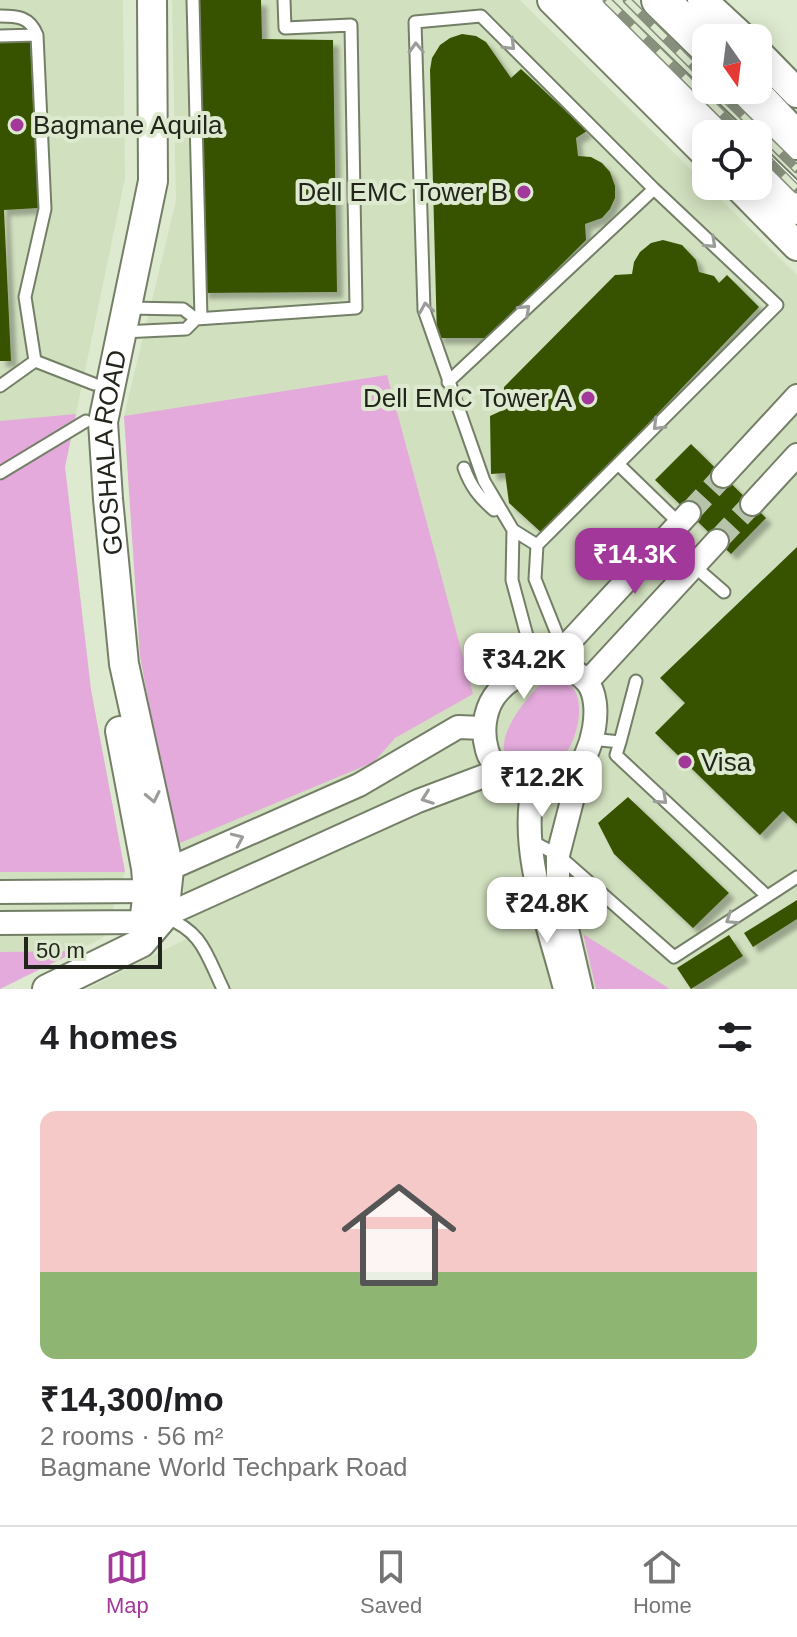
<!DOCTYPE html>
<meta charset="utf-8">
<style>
body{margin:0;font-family:Helvetica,sans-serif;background:#f6f6f6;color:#202124;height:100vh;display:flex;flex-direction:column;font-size:30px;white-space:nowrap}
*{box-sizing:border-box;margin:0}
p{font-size:26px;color:#757577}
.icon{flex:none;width:44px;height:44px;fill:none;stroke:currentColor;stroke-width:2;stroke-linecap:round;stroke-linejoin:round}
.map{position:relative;height:989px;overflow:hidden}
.drawer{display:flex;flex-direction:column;background:#fff;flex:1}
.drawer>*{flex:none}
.needle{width:52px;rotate:166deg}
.buttons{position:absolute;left:692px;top:24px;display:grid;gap:16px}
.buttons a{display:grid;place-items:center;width:80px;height:80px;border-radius:16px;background:#fff;box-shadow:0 4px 20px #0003;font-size:40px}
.scale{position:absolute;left:24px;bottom:20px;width:138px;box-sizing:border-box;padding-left:8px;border:4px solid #21251b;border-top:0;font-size:22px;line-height:28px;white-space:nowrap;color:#21251b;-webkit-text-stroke:6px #ddeacf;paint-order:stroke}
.price{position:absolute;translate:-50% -68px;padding:0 18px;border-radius:16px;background:#fff;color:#222;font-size:26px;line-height:52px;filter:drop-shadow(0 2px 4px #0008)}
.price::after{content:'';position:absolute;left:50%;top:48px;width:24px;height:18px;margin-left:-12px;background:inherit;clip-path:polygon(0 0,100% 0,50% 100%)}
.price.active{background:#a23899;color:#fff}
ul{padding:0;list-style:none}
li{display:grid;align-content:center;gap:16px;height:424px;padding:0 40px}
li span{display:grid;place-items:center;height:248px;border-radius:16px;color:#555}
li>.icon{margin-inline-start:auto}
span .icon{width:144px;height:144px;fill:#fffc;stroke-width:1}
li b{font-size:34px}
h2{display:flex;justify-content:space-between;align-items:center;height:96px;padding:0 40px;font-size:34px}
.dock{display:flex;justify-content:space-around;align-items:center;height:112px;border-top:2px solid #e0e0e0;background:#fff;font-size:22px;color:#757577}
.dock a{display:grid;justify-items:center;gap:4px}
.dock .active{color:#a23899}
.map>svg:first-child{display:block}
.built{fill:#d1e0bf}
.green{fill:#e3aadb}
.building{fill:#395300;filter:url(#shadow)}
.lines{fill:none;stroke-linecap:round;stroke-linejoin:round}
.minor-tunnel{stroke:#b7c3ab;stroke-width:22;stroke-dasharray:22 11;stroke-linecap:butt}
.service-casing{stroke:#747f67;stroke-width:15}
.minor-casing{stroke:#747f67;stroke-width:26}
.tertiary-casing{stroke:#747f67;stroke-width:32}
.trunk-casing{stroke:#747f67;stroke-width:40}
.service{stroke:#fff;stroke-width:11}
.minor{stroke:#fff;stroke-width:22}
.tertiary{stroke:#fff;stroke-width:28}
.trunk{stroke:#fff;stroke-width:36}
.rail-casing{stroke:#87907d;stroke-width:9}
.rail{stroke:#ddeacf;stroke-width:6;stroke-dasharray:18;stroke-linecap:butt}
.oneway{stroke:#9b9d98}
.poi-dot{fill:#a23899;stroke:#ddeacf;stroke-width:3}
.labels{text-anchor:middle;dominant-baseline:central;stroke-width:8;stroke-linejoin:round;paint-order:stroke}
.poi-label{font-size:26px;fill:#21251b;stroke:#ddeacf;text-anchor:start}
.street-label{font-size:26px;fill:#21251b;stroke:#ddeacf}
</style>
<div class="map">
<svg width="797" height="989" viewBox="0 0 797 989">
<defs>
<filter id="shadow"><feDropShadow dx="6" dy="6" stdDeviation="2" flood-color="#0004"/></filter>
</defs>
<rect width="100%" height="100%" fill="#ddeacf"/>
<path class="built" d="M0 0H123L125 178 65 467 91 690 125 872 104 937 77 951 0 952Z
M172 0H520L797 275V989H670L583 935 596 989H87L192 936 140 656 124 416 176 201Z"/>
<path class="green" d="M387 375 473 694 395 738 374 762 175 845 140 656 124 416Z
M76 414 65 467 91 690 125 872H0V421Z
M552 677C602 677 575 779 533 773 482 766 509 720 529 697 537 688 541 681 552 677Z
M583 934 670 989H596Z
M77 951 0 989V952Z"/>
<path class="building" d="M200 0H261L262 39 333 40 337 292 202 293Z
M462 34 476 36 486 42 511 78 521 69 587 131 576 138 578 156 591 157 602 163 610 172 615 186V198L610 209 602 218 585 224 586 240 488 338H437L430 70 432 58 440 45 450 38Z
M30 40 38 208 4 210 11 361H0V42Z
M663 240 682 245 696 260 699 272 714 276 719 283 727 275 759 307 543 534 509 503 505 473 491 474 490 416 503 410 504 387 615 275 632 274 634 262 640 252 651 243Z
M691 444 766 518 731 554 655 480Z
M797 547V824L783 811 760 835 655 733 685 703 660 678Z
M628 797 729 893 693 928 614 854 598 823Z
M797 900V919L753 947 744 933Z
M729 935 743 956 691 989 677 968Z"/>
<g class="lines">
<path class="minor-tunnel" d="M689 513 723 476
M717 541 752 504"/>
<defs>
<path id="service" d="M193 0 201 318
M0 16C18 16 30 17 37 35L45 209 25 297 35 361
M0 36 37 35
M196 319 356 308 351 25 285 28 284 0
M122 332 186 329 196 319 183 309 127 308
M448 382 654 189
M0 386 35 361 94 384
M618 464 679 523
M464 468C471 487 479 497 494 510L498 506
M0 473 86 421
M513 530 512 580 535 666
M537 545 513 530 484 481 424 310 415 22 481 16 654 189 777 305 537 545 535 579 563 649
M694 566 724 592
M591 739 620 742 636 681
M620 742 616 755 767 896
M531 841 558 855 674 957 797 877
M165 917C203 932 206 954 223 989"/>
<path id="minor" d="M723 476 797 396
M752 504 797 455
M550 660C562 666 579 671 587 682 604 702 593 755 574 772 549 795 496 783 487 750 482 733 484 712 494 697 510 673 543 667 563 649L689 513
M587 682 717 541
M534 784C518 848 549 926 565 989
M0 892 148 891 169 869 359 785 458 727 483 728
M0 923 144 922 164 916 418 801 500 770
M581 989 558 890V855L582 762"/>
<g id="tertiary">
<path d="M552 0 706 154"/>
<path d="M702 0 743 38"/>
<path d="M758 53 797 93"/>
<path d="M738 186 797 246"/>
<path d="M120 731 146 868 148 891 144 923"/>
<path id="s1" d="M47 989 141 943 164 916 169 869 124 664 108 499 103 422 153 181 152 0"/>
</g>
<path id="trunk" d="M584 0 723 134
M660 0 706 45
M749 90 797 141
M758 168 797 206"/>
</defs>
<use href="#service" class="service-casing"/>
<use href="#minor" class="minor-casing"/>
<use href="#tertiary" class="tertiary-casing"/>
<use href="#trunk" class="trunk-casing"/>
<use href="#service" class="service"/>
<use href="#minor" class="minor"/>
<use href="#tertiary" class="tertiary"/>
<use href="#trunk" class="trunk"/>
<defs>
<path id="rail" d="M607 0 742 134
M627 0 706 79
M717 90 797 169
M758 150 797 189"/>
</defs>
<use href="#rail" class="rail-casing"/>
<use href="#rail" class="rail"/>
</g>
<defs><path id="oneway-chevron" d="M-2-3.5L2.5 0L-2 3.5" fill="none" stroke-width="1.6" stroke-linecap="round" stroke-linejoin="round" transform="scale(2)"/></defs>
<g class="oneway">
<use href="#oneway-chevron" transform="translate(510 45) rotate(45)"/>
<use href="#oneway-chevron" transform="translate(416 48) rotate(-92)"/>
<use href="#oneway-chevron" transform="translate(711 243) rotate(43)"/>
<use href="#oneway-chevron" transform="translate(426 308) rotate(-99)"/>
<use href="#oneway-chevron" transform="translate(525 310) rotate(-43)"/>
<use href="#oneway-chevron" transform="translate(658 425) rotate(135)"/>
<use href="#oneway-chevron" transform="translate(153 797) rotate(78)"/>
<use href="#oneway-chevron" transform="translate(427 798) rotate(160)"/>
<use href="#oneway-chevron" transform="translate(662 799) rotate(43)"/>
<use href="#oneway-chevron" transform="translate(238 839) rotate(-24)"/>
<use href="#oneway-chevron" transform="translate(731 919) rotate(147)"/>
</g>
<g class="poi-dot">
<circle cx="17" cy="125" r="8"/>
<circle cx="524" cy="192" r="8"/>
<circle cx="588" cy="398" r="8"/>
<circle cx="685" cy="762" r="8"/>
</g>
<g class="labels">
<g class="poi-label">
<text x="33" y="125">Bagmane Aquila</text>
<text x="508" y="192" text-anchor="end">Dell EMC Tower B</text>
<text x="572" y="398" text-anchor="end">Dell EMC Tower A</text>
<text x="701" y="762">Visa</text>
</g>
<g class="street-label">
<text stroke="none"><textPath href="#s1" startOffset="610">GOSHALA ROAD</textPath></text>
</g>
</g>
</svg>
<div class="buttons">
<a><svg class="needle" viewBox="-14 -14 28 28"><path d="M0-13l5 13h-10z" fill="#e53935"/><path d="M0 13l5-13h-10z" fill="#757577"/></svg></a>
<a><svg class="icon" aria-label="locate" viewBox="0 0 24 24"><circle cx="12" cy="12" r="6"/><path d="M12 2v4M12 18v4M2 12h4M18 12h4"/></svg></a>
</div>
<div class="scale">50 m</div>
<b class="price active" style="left:635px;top:596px">₹14.3K</b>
<b class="price" style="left:524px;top:701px">₹34.2K</b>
<b class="price" style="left:542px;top:819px">₹12.2K</b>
<b class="price" style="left:547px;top:945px">₹24.8K</b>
</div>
<section class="drawer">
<h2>4 homes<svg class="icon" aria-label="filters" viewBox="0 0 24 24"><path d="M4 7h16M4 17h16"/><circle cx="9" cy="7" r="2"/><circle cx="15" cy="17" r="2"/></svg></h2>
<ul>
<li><span style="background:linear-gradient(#f6c9c9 65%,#8fb573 0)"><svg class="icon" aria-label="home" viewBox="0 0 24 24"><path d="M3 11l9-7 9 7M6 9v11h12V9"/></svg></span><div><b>₹14,300/mo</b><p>2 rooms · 56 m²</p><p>Bagmane World Techpark Road</p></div></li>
</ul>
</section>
<nav class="dock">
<a class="active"><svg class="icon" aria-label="map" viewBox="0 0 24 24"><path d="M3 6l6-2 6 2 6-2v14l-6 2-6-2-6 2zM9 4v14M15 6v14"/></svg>Map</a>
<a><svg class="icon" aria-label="saved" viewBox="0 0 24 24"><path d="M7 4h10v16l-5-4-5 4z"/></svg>Saved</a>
<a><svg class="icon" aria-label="home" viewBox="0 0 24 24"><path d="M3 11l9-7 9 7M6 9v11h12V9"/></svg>Home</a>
</nav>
